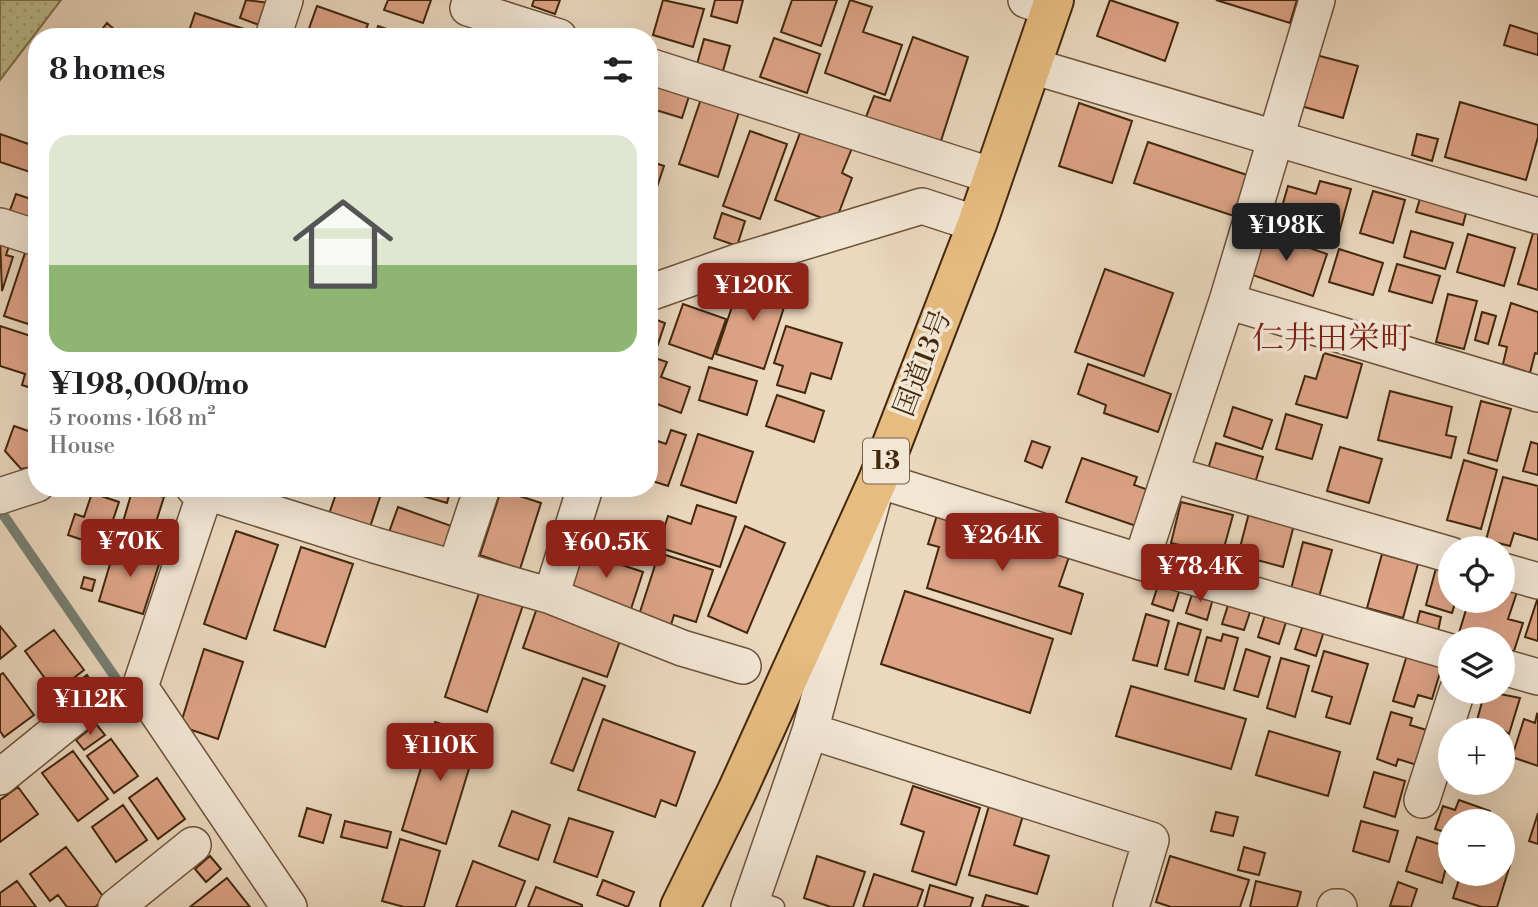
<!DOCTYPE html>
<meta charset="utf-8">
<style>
body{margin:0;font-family:"Libre Bodoni","Noto Serif JP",serif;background:#f2f2f2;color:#202124;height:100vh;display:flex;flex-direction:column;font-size:26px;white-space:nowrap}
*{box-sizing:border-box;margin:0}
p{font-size:23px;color:#757577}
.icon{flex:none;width:38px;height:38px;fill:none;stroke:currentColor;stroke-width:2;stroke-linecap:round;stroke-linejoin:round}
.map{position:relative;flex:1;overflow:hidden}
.panel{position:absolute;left:28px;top:28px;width:630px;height:469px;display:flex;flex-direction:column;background:#fff;border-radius:28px;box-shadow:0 7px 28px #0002}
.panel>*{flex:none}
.controls{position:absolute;left:1438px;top:536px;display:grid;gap:14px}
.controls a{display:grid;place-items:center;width:77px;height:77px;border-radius:50%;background:#fff;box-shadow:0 7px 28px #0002;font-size:35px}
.price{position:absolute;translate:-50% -60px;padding:0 16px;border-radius:7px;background:#8f2418;color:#fff;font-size:23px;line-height:46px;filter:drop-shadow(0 2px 4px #0008)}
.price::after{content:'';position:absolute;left:50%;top:42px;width:21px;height:16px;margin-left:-10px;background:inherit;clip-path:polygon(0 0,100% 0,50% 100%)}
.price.current{background:#222;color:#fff}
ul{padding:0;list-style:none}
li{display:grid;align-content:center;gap:14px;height:371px;padding:0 21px}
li+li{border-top:2px solid #e0e0e0}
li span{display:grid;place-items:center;height:217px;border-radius:21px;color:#555}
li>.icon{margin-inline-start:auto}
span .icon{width:126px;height:126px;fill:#fffc;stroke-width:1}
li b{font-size:30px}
h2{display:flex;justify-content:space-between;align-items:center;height:84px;padding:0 21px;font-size:30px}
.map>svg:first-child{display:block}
.green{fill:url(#green-dots);stroke:#80724e;stroke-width:2}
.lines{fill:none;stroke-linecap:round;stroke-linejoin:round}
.stream{stroke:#767f73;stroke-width:10}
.building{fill:#dda386;stroke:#42280d;stroke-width:2}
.lane-casing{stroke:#6c543a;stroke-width:21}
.street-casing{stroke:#6c543a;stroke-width:38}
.highway-casing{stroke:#42280d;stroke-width:42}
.lane{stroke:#f2e6d5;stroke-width:18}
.street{stroke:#f2e6d5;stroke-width:35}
.highway{stroke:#e6bc80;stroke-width:38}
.labels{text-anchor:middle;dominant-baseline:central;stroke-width:7;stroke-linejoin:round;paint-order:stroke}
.shield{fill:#f2e6d5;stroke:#776149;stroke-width:2}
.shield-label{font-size:26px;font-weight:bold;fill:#42280d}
.street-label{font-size:28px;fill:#42280d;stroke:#f2e6d5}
.quarter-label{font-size:32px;fill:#7a1f14;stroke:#f2e6d5}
</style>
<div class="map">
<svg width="1538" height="907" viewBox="0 0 1538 907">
<defs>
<pattern id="green-dots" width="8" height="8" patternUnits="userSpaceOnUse" patternTransform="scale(1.75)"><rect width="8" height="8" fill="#bdbd8e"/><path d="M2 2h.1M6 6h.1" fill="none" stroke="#a4a279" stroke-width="1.8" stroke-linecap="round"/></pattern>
</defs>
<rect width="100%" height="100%" fill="#ebd8bf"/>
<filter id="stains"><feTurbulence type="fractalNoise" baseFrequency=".00286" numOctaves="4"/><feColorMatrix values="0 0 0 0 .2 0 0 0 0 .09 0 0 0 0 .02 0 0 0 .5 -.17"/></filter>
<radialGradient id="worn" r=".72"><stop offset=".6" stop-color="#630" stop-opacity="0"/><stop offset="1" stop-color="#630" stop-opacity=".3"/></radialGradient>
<path class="green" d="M0 0H61L0 80Z"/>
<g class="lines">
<path class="stream" d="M0 510 130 699"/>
</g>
<path class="building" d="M246 0 270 3 262 26 240 18Z
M388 0H431L423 23 384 10Z
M534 0H560L555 14 532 6Z
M663 0 704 9 693 47 653 35Z
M715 0H743L737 23 711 16Z
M792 0H837L821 46 781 32Z
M850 0 872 7 863 32 902 45 885 95 825 73Z
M1110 0 1178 23 1165 61 1097 36Z
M1216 0H1297L1290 23Z
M317 6 368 24 363 37H306Z
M195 13 250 31 248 37H187Z
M107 23 123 37H96Z
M1510 25 1538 34V55L1504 45Z
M378 26 410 37H375Z
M913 37 968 57 938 150 863 125 874 96 890 101Z
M774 38 820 54 807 93 760 77Z
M704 39 730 46 723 71 697 64Z
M1316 55 1358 66 1343 118 1301 106Z
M649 73 692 87 682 118 649 108Z
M703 93 741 106 718 177 679 164Z
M1460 102 1538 125V137L1526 180 1445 157Z
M1079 103 1132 121 1112 183 1059 166Z
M803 125 854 143 842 173 852 178 835 223 775 200Z
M750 131 787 144 760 219 723 206Z
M0 134 37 147 36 174 0 162Z
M1417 134 1438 139 1432 161 1412 155Z
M1148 142 1247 175 1234 216 1134 183Z
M649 161 664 166 652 202 649 201Z
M1320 181 1351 189 1337 240 1277 224 1288 186 1316 194Z
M1373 191 1405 200 1393 243 1360 233Z
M37 192V226L8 216 16 194 34 200Z
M1421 195 1467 209 1463 225 1416 212Z
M722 213 745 221 737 246 714 238Z
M1259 230 1327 254 1313 296 1244 272Z
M1534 230 1538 232V290L1518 284Z
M1411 231 1453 243 1445 269 1404 257Z
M1468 234 1515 248 1504 286 1457 272Z
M0 239 10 243 6 255 13 257 2 291Z
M27 247 37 251V299L28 324 4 316Z
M1339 249 1383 263 1373 295 1329 282Z
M1397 264 1440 276 1432 303 1389 291Z
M1105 269 1173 293 1144 376 1075 352Z
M742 277 789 292 764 369 716 354Z
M1448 294 1477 301 1464 349 1436 342Z
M1511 303 1538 312V354L1535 353 1530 373 1503 364 1507 347 1499 345Z
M683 304 726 319 712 359 669 344Z
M1482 312 1496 316 1488 344 1475 340Z
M649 317 665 323 657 347 649 345Z
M0 326 37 338V390L22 385 25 374 0 366Z
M786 326 842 343 831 379 811 373 805 393 777 385 783 366 774 363Z
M1324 353 1362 364 1347 418 1296 404 1305 376 1316 379Z
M649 356 667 362 661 377 690 387 681 413 649 401Z
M1088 364 1171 394 1158 432 1104 413 1106 405 1078 394Z
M709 367 757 381 747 415 699 400Z
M1390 391 1452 407 1446 435 1456 437 1451 458 1378 440Z
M777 395 824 411 814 442 766 426Z
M1481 401 1511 409 1497 461 1468 453Z
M1233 407 1272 420 1262 449 1224 436Z
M1286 414 1322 425 1312 459 1276 449Z
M14 426 37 434V466L21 469 5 451Z
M671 430 686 435 668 486 649 480V438L666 444Z
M698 434 753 452 736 503 681 485Z
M1032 441 1050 447 1042 468 1025 461Z
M1531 442 1538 444V475L1523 471Z
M1216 443 1263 457 1255 483 1208 469Z
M1340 447 1382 459 1369 503 1327 491Z
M1082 458 1137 477 1134 485 1157 493 1145 529 1066 502Z
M1464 460 1497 470 1481 529 1447 520Z
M1503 477 1538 486V540L1514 533 1510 546 1486 540Z
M133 488 164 497 150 541 120 532Z
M338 488H383L370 527 329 514Z
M410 488H451L447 503 409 492Z
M501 490 541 503 520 569 480 555Z
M92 493 119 502 104 547 68 535 75 514 84 517Z
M1181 502 1233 515 1222 555 1171 543Z
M697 505 736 517 720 567 658 547 668 516 691 524Z
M398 507 457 528 447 555 388 535Z
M938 512 1070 554 1059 586 1083 594 1071 634 927 588 939 547 928 544Z
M1249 513 1294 525 1283 567 1238 555Z
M745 526 785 543 747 633 708 616Z
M236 531 278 545 246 639 204 624Z
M630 531 653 540 649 552 626 544Z
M1303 542 1332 550 1319 597 1291 589Z
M116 544 161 558 143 614 99 601Z
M301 547 353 564 325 647 274 630Z
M580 551 643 572 631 609 568 588Z
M659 553 713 570 696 622 674 615 670 628 638 618Z
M1382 554 1418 564 1403 618 1367 608Z
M1438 561 1451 565V600H1456L1452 613 1426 605Z
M84 577 95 580 92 591 81 588Z
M1160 579 1181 586 1173 611 1152 604Z
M1503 585 1518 589 1508 619 1523 623 1513 654 1503 651V639L1458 636 1469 600H1503Z
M481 587 524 602 487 712 445 697Z
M1194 588 1214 595 1207 620 1186 613Z
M905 591 1053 639 1030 713 881 664Z
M1538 597V641L1525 637Z
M1230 599 1252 606 1244 630 1222 624Z
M538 605 622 635 607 677 523 648Z
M1420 611 1441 617 1437 636 1415 631Z
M1266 612 1287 619 1279 644 1258 637Z
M1146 614 1169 621 1157 666 1133 660Z
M1178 623 1201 630 1188 675 1165 669Z
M1303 625 1324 631 1316 656 1295 649Z
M0 626 16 646 0 659Z
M54 630 84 670 55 692 25 651Z
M1223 634 1238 638 1224 689 1195 681 1207 637 1221 641Z
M204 649 243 662 218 739 180 726Z
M1246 649 1270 657 1258 697 1234 690Z
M1324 651 1368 664 1350 724 1326 717 1332 697 1312 691Z
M1407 655 1442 666 1432 699 1418 695 1414 707 1393 701Z
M1281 658 1309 666 1295 717 1267 708Z
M3 673 34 715 4 737 0 731V675Z
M87 675 96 688 73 705 64 692Z
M583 678 605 686 573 771 551 763Z
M1131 686 1246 719 1231 769 1116 736Z
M1485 691 1520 698 1509 734 1503 730 1476 724Z
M1391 712 1412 718 1410 725 1430 731 1420 766 1398 759 1396 766 1377 759Z
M1537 714 1538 715V766L1512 757 1524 719 1535 723Z
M603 719 695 752 676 806 661 800 655 817 578 790Z
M435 722 479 736 446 844 402 830Z
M96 724 105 735 84 750 76 740Z
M1269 731 1340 752 1328 796 1256 775Z
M111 739 138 776 114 793 87 756Z
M73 751 108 799 78 821 42 773Z
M1374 772 1405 781 1395 817 1364 807Z
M157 778 185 819 158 839 129 798Z
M913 786 980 808 956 885 912 871 924 832 901 824Z
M18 787 38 814 0 842V800Z
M991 799 1025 809 1014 845 1049 856 1037 894 969 875Z
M1459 800 1490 811 1487 821H1451V834L1435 829 1443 806 1455 810Z
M123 805 147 840 116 862 92 827Z
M307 808 331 815 323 843 299 836Z
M512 811 550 825 538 860 499 846Z
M1216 812 1238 817 1233 836 1211 831Z
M1538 813V844L1529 841Z
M569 818 613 832 597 877 554 862Z
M345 821 391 832 387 848 341 837Z
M1361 821 1398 831 1389 862 1353 851Z
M1417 837 1451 848 1442 883 1406 871Z
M400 839 440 851 424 907H404L382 901Z
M66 847 105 899 95 907H67L58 895 50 901 30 874Z
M1244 847 1265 853 1259 875 1238 870Z
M210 856 221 869 206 882 195 869Z
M817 856 865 872 853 907H831L804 898Z
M1170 856 1249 880 1240 907H1171L1156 902Z
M473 861 525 881 515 907H456Z
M1503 863 1510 865 1497 907H1482L1453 898 1461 873H1503Z
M874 874 923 890 917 907H863Z
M227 878 250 907H190Z
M603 880 634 892 628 907 597 895Z
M17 881 36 907H0V893Z
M1256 881 1301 892 1297 907H1250Z
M1398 882 1417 889 1411 907 1390 906Z
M930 885 973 898 970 907H924Z
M536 887 582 905V907H528Z
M986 895 1029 907H982Z"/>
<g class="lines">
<defs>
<path id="lane" d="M752 899 775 907"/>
<path id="street" d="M1026 0 1051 8
M468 8 559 37
M273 37 285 0
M649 66 993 176
M1032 66 1538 216
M0 226 37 238
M649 293 737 262 922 206 977 224
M1227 301 1538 394
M1170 474 1451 555
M194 488 374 545 551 596 682 648 743 666
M205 493 140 687 289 907
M0 496 37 484
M1141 562 1227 301 1317 0
M456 566 482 488
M1503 571 1538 581
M551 596 585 488
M1503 667 1538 677
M810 731 1151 840 1131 907
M0 777 95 700
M1422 800 1457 691
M116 907 193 845
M749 907 810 731 878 480 1141 562 1451 652
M1335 907H1339"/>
<path id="highway" d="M680 907 737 791 878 480 977 224 1054 0"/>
</defs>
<use href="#lane" class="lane-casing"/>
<use href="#street" class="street-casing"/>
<use href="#highway" class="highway-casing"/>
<use href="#lane" class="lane"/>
<use href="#street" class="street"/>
<use href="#highway" class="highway"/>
</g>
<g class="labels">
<rect class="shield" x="863" y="438.5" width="46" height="45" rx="5"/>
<g class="shield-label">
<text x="886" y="461">13</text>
</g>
<g class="street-label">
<text transform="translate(923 363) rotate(-69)">国道13号</text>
</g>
<g class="quarter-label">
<text x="1332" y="339">仁井田栄町</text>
</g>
</g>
<rect width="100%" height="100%" filter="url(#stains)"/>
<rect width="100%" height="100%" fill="url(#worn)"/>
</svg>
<div class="controls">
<a><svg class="icon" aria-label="locate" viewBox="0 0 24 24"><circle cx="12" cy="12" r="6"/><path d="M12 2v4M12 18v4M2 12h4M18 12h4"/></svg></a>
<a><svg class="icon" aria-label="layers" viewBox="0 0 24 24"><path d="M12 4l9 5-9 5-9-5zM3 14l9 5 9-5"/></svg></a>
<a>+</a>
<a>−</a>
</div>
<b class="price current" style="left:1286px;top:263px">¥198K</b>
<b class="price" style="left:753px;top:323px">¥120K</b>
<b class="price" style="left:1002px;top:573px">¥264K</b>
<b class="price" style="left:130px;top:579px">¥70K</b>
<b class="price" style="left:606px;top:580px">¥60.5K</b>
<b class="price" style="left:1200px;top:604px">¥78.4K</b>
<b class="price" style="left:90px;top:737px">¥112K</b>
<b class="price" style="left:440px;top:783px">¥110K</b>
<section class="panel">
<h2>8 homes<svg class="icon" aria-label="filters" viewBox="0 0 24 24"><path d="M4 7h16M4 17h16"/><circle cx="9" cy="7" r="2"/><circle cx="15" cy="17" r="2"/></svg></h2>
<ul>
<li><span style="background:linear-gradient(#dfe7d0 60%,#8fb573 0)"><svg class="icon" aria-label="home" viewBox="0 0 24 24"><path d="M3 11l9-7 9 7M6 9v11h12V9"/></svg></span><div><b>¥198,000/mo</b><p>5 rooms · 168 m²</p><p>House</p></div></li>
</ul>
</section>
</div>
